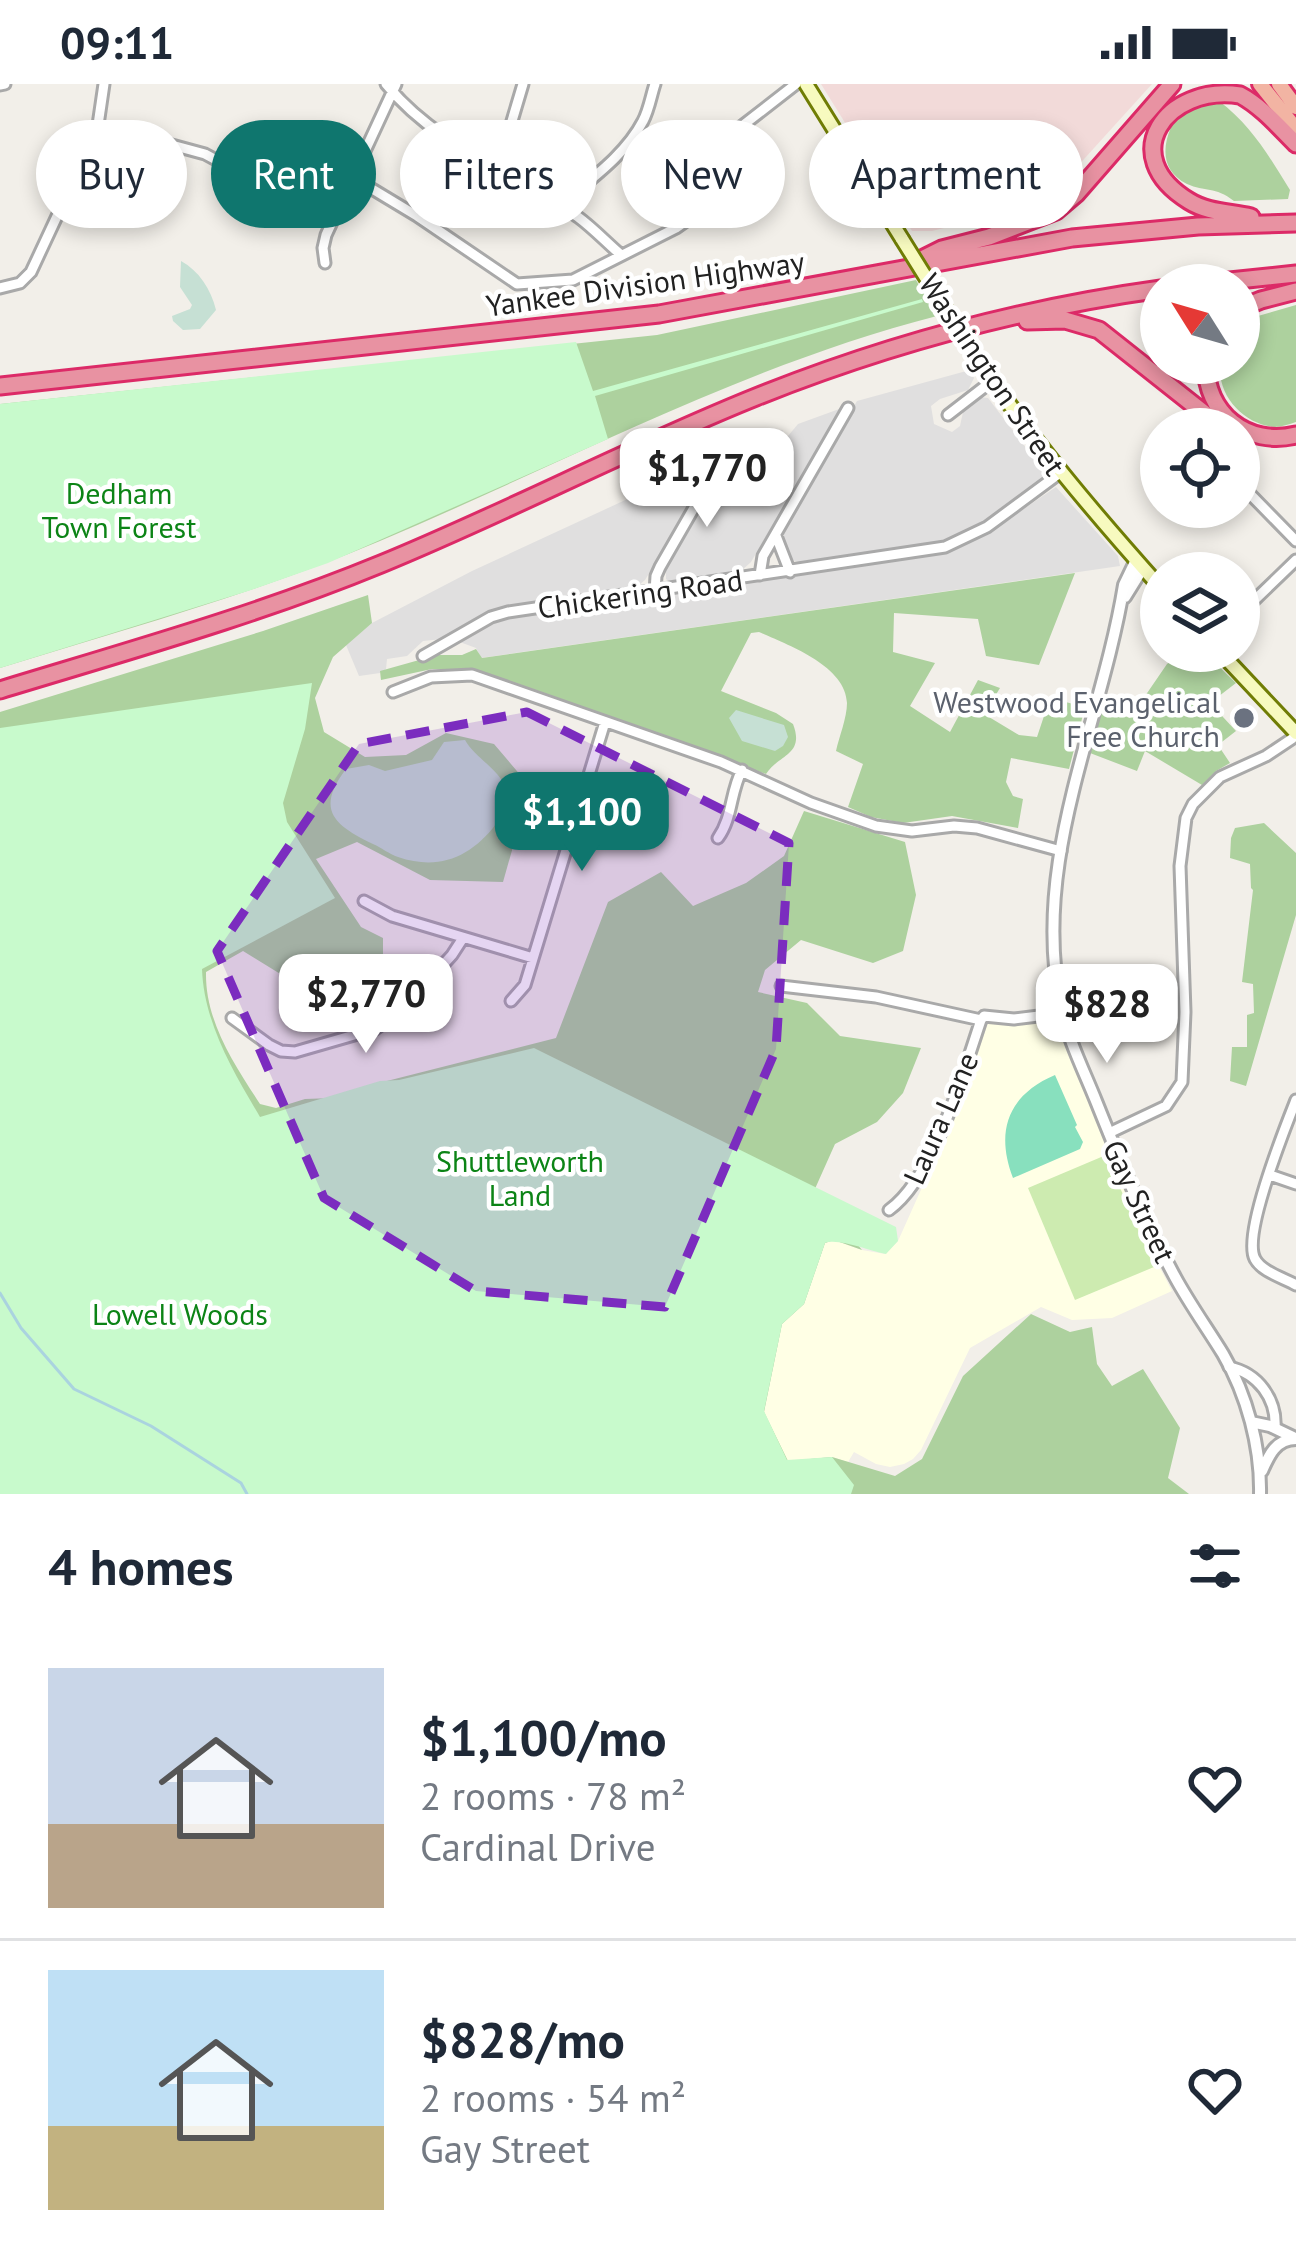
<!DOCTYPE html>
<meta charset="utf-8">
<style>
body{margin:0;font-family:"PT Sans",sans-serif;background:#f2f2f3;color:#1f2937;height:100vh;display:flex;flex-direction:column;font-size:45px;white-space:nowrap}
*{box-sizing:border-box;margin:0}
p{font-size:39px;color:#747a83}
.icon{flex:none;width:66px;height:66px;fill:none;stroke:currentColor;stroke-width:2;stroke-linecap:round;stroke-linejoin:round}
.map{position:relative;height:1410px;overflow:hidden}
.panel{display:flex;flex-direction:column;background:#fff;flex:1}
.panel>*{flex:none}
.hud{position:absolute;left:36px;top:36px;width:1224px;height:108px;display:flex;gap:24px}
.needle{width:78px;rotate:307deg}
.fabs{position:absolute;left:1140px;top:180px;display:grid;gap:24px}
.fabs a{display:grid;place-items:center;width:120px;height:120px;border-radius:50%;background:#fff;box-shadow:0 6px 18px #0003;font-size:60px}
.price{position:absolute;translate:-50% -102px;padding:0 27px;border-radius:24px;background:#fff;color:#222;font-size:39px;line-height:78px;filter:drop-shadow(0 3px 6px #0008)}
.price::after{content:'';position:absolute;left:50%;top:72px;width:36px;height:27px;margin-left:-18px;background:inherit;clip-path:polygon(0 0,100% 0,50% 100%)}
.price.active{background:#0f766e;color:#fff}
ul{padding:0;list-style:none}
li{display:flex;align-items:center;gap:36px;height:300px;padding:0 48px}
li+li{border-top:3px solid #e0e1e3}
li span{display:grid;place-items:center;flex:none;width:336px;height:240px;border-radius:0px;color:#555}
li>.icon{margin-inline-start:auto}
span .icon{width:144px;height:144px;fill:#fffc;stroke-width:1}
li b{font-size:51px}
h2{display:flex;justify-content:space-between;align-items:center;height:144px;padding:0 48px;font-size:51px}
.chip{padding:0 42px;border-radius:54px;background:#fff;box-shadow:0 6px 18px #0003;font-size:42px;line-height:108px}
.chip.active{background:#0f766e;color:#fff}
.status{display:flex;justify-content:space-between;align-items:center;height:84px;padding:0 60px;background:#fff;direction:ltr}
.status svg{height:33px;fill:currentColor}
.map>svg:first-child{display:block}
.residential{fill:#e0dfdf}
.commercial{fill:#f2dad9}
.education{fill:#ffffe5}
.grass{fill:#cdebb0}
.forest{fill:#add19e}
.wetland{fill:#c6e0d4}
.park{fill:#c8facc}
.pitch{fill:#88e0be}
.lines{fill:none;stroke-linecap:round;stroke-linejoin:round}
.stream{stroke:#aad3df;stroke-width:3}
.minor-casing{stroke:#a9a9a9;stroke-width:15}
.tertiary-casing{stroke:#a9a9a9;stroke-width:16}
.secondary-casing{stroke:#707d05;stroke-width:18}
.trunk-casing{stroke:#dc2a67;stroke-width:20}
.motorway-casing{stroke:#dc2a67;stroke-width:21}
.minor{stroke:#fff;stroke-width:9}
.tertiary{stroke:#fff;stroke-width:10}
.secondary{stroke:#f7fabf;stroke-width:12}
.trunk{stroke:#f2b4a3;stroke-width:14}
.motorway{stroke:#e892a2;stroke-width:15}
.secondary-bridge-casing{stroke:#707d05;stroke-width:18;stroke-linecap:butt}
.secondary-bridge{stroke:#f7fabf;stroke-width:12}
.marked{fill:#7b2cbf;fill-opacity:0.2;stroke:#7b2cbf;stroke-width:9;stroke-dasharray:24 15;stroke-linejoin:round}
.worship-dot{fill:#6b7280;stroke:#fff;stroke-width:4.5}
.labels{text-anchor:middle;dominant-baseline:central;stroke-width:9;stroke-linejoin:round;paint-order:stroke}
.street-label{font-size:30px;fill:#222;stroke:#fff}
.park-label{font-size:30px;fill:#0c8416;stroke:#fff}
.worship-label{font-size:30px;fill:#5b616d;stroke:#fff;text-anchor:end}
</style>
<div class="status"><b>09:11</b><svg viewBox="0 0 49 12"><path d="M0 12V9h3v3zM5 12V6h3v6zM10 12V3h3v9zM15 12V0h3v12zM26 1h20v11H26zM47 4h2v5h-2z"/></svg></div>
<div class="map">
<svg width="1296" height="1410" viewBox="0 0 1296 1410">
<rect width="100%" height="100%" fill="#f2efe9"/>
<path class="residential" d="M970 286 974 294 968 306 940 315 931 322 934 340 952 348 960 342 963 328 970 319 978 313 988 314 1043 386 1042 395 1036 401 968 449 937 459 807 480 791 476 783 459 785 441 857 317Z
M842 324 751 478 740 488 677 498H670L666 495V480L731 369 783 346 781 351 788 352 798 340Z
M716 374 671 454 645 496 639 501 625 506 500 525 443 555 423 557 407 572 387 575 386 585 380 589 359 592 346 561 372 539 472 487Z
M1056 403 1118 472 1120 482 481 574 476 564 457 557 500 534 933 470 985 451Z"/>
<path class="commercial" d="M821 0H1152L1056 106 1028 123 932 147H912Z"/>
<path class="education" d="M1052 935 1057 937 1149 1163 1172 1207 1112 1234 1072 1236 1041 1223 970 1264 921 1366 913 1375 904 1380 890 1383 876 1380 854 1368 848 1378 832 1373 787 1377 764 1328 782 1240 804 1220 825 1159 834 1156 862 1166 885 1170 898 1157 959 1021 989 936 1017 940Z"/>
<path class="grass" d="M1106 1071 1154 1183 1075 1216 1028 1104Z"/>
<path class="forest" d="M1219 17C1251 41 1269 72 1290 106L1288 115 1234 117C1215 102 1205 108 1187 100 1152 82 1166 45 1184 22Z
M916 196 937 232C742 282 565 379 380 457 257 509 127 545 0 584V320L657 251Z
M1296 221V338C1289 340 1282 343 1275 343 1244 341 1215 310 1221 279H1239V242L1244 236Z
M1075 489 1039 581 986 572 978 535 894 529 893 568 935 579 910 622 950 648 978 596 1000 604 984 630 1019 651 1037 653 1050 614 1085 623 1069 685 1011 674 1006 698 1013 712 1023 715 1018 744 952 732 903 739 871 733 848 723 863 680 836 667C839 653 847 634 847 619 846 582 788 561 759 548L751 549 721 607 776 629 793 640C805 671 779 670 766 690L478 586 432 585 381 596 380 587 437 571H462L476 565 482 574Z
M368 511 372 539 333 573 315 614 324 648 365 673 406 671 446 649 494 660 522 693 524 724 503 798 430 796 357 758 316 775 361 843 383 854V885L354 910 316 912 243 867 206 888C205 937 234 980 260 1020L276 1024 305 1015 333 1014 379 999 556 954 608 818 661 788 693 822 746 799 784 772 804 727 905 758 916 811 903 867 873 879 801 856 765 886 758 908 807 919 840 952 921 964 903 1009 877 1038 835 1060 814 1107 862 1166 834 1156 825 1159 804 1220 782 1240 764 1328 788 1377 832 1373 895 1392 922 1375 963 1292 1031 1230 1070 1248 1092 1243 1097 1280 1112 1302 1143 1285 1180 1344 1168 1394 1189 1410H0V628L263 547Z
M1183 567H1203L1236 599 1210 619 1236 647 1218 661 1230 679 1216 687 1202 701 1145 667 1137 687 1090 669 1102 624 1130 634 1167 580Z
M1264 739 1296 769V831L1246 1002 1230 997 1232 963H1247V931L1254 929 1253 900 1242 898 1253 806 1251 804 1250 780 1230 774 1231 754 1235 744Z"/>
<path class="wetland" d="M181 177C199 187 211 205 216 226L200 245 183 246 173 237 172 232 190 225 192 221 180 203Z
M736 626 784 641 788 653 783 662 775 667 742 657 729 634Z
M465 656C475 674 501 686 506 706 509 718 503 731 496 740 471 773 439 787 398 773 389 770 382 764 373 760 334 741 315 726 346 685L369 681 385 687 432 676 444 658Z"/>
<path class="park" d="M922 215 923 218 595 312 608 355 328 479 248 507 0 584V320L576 258 593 307Z
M312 599 305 645 283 719 287 738 335 814 202 885C204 939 233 987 260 1033L380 997 399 996 534 964 896 1143 898 1157 886 1170C869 1167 839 1154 825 1159L804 1220 782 1240 764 1327 787 1376 832 1373 854 1401 851 1410H0V644Z"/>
<path class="pitch" d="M1055 991 1077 1041 1075 1043 1083 1058 1080 1065 1013 1094C995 1047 1008 1011 1055 991Z"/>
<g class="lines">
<path class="stream" d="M0 1209 21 1244 74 1305 151 1342 241 1399 247 1410"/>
<defs>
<path id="minor" d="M386 0C435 61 514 89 578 133 593 144 606 158 620 170
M0 1 5 0
M98 41 205 70 218 77
M498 84 523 0
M354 94 417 132 517 200 573 196 676 144 693 132 711 100 720 76 742 42 796 0
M560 121C588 97 625 72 643 37 649 26 651 12 655 0
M325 179 323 164 326 151 396 0
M0 204 20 199 31 188 93 55 98 41 104 0
M948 331 992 297
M1251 411 1296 457
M776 452 790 488
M760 491 763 472 848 324
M655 508 656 492 660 483 722 375
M1239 531 1296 476
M423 572 491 533 508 528 945 463 987 443 1060 389
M393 608 431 593 472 591 721 678 811 719 876 742 912 747 954 742 977 744 1061 767
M718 754C733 733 730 708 742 686
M364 817 392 832 533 874
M781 902 876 913 981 936 984 932 1014 935 1063 929
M511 917 525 901 605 638
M232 934 269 961 281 967 295 968 375 945 402 926 452 871 463 854
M1296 1016C1285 1044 1242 1151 1255 1175 1262 1188 1284 1194 1296 1201
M1109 1049 1166 1022 1182 998 1185 928 1180 782 1186 734 1193 720 1220 693 1266 672 1296 652
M1270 1091 1296 1100
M889 1126C934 1094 963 989 981 936
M1229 1283C1258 1289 1277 1315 1275 1344"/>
<path id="tertiary" d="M1136 476 1124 501C1101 642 1030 777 1061 923 1068 955 1084 987 1096 1017 1120 1077 1144 1136 1175 1193 1189 1219 1207 1244 1223 1270 1247 1311 1261 1363 1260 1410
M1125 513 1143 484
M1251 1338 1270 1342 1293 1353
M1262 1387C1269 1371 1276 1355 1296 1355"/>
<path id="secondary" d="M806 0 902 155
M930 200 947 227
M975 271C1031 355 1094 429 1161 504
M1219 567 1296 649"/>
<path id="trunk" d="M1260 0 1296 45
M1279 0 1296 23"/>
<path id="motorway" d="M1251 133C1230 128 1208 129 1189 117 1115 72 1166 0 1240 11 1261 22 1279 43 1296 60
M922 175 942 165 989 153 1056 127 1076 110 1172 0
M1191 201 1296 190
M1239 225 1261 216 1296 207
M1027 237 1065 236 1099 246 1224 345
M1206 279C1205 329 1247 363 1296 351
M0 302 659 230 1072 154 1198 142 1296 139
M0 606C128 567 257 531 381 480 508 428 629 364 756 313 886 261 1023 224 1161 205"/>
</defs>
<use href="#minor" class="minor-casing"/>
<use href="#tertiary" class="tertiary-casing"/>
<use href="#secondary" class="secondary-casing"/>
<use href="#trunk" class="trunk-casing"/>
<use href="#motorway" class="motorway-casing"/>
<use href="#minor" class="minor"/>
<use href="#tertiary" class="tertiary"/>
<use href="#secondary" class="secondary"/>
<use href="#trunk" class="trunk"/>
<use href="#motorway" class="motorway"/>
<defs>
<path id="secondary-bridge" d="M902 155 930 200
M947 227 975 271"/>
</defs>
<use href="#secondary-bridge" class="secondary-bridge-casing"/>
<use href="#secondary-bridge" class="secondary-bridge"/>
</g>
<path class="marked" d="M527 628 789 759 776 965 665 1223 476 1207 324 1114 217 867 359 660Z"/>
<circle class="worship-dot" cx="1244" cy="634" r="12"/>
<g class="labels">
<g class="street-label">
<text transform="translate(645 199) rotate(-8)">Yankee Division Highway</text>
<text transform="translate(993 290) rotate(56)">Washington Street</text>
<text transform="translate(640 509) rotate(-8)">Chickering Road</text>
<text transform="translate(940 1034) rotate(-66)">Laura Lane</text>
<text transform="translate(1140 1117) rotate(65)">Gay Street</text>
</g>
<g class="park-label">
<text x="119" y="408">Dedham<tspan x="119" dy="34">Town Forest</tspan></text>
<text x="520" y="1076">Shuttleworth<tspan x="520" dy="34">Land</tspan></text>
<text x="180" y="1229">Lowell Woods</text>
</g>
<g class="worship-label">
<text x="1220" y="617">Westwood Evangelical<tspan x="1220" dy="34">Free Church</tspan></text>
</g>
</g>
</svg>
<div class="fabs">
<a><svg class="needle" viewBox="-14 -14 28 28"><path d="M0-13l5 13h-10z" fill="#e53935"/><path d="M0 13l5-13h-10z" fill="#747a83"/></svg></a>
<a><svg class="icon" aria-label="locate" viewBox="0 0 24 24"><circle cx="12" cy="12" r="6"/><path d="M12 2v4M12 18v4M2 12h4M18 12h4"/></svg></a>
<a><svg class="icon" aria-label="layers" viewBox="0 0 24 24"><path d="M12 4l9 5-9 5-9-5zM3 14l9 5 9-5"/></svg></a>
</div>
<b class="price" style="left:707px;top:446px">$1,770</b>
<b class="price active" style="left:582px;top:790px">$1,100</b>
<b class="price" style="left:366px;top:972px">$2,770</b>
<b class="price" style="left:1107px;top:982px">$828</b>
<div class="hud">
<a class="chip">Buy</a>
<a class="chip active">Rent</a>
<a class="chip">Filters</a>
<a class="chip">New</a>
<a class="chip">Apartment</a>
</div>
</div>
<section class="panel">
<h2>4 homes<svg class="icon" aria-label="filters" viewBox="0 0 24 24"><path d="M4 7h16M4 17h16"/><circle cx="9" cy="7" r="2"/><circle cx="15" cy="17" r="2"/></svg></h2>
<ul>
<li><span style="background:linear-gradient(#c9d6e8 65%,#b9a48a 0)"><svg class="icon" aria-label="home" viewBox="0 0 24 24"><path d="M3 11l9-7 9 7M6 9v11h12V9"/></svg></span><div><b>$1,100/mo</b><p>2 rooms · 78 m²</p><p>Cardinal Drive</p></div><svg class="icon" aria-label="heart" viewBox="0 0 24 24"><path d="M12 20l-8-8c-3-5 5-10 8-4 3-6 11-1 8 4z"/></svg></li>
<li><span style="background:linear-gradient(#bfe0f5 65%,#c2b280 0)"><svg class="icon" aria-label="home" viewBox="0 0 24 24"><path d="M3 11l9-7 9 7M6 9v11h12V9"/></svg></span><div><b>$828/mo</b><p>2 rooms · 54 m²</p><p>Gay Street</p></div><svg class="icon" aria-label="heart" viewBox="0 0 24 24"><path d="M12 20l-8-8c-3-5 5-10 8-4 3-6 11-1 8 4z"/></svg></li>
</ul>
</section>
